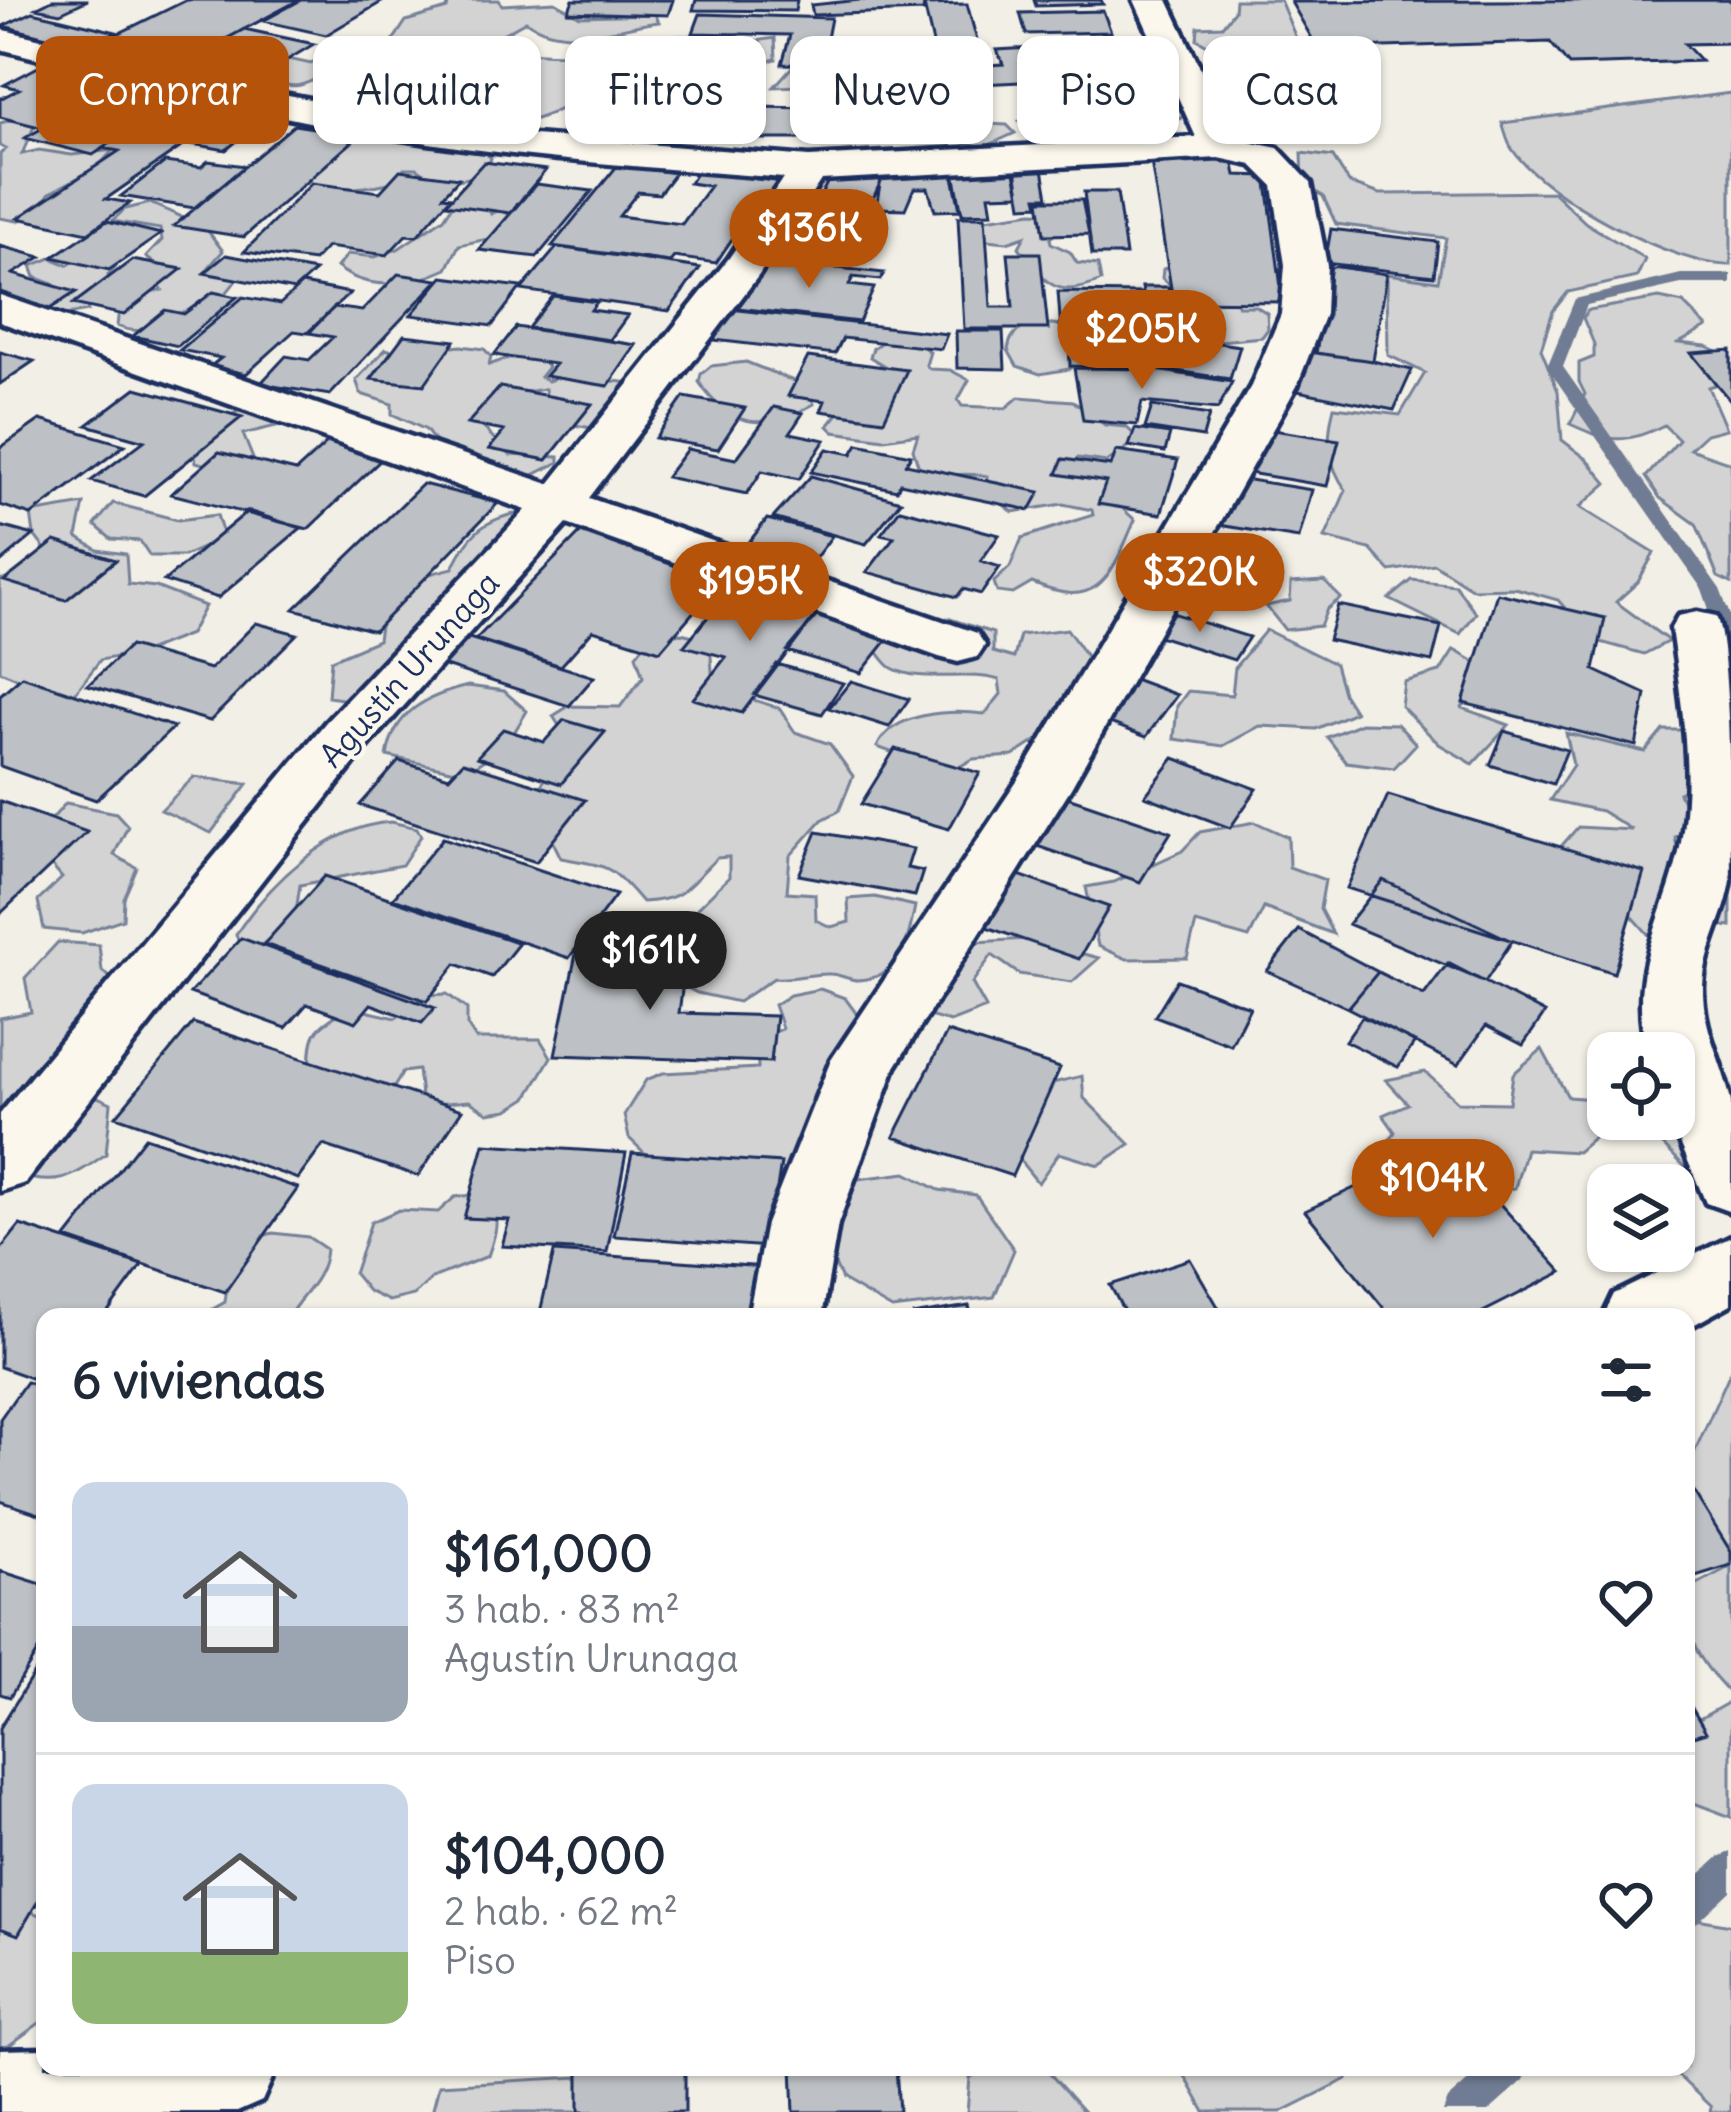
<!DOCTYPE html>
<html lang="es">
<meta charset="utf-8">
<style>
body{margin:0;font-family:Delius,sans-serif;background:#f6f6f7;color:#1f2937;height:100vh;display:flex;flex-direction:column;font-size:45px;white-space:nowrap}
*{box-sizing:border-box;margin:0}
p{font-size:39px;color:#747a83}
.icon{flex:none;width:66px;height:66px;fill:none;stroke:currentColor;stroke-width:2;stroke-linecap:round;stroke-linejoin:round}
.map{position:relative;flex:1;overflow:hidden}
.drawer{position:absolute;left:36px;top:1308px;width:1659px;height:768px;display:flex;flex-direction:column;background:#fff;border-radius:24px;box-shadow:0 3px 9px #0004}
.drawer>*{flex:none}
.hud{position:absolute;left:36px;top:36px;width:1659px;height:108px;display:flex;gap:24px}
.controls{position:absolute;left:1587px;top:1032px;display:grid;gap:24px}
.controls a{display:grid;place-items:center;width:108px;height:108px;border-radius:24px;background:#fff;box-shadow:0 3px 9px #0004;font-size:60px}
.price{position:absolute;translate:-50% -102px;padding:0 27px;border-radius:42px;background:#b45309;color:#fff;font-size:39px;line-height:78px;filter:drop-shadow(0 3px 6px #0008)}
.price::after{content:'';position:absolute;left:50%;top:72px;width:36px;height:27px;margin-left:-18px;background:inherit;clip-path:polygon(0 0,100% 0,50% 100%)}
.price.active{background:#222;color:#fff}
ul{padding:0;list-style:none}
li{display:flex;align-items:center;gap:36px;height:300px;padding:0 36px}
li+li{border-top:3px solid #e0e1e3}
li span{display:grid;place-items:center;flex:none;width:336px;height:240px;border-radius:24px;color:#555}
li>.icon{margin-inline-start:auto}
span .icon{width:144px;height:144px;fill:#fffc;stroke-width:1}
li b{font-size:51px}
h2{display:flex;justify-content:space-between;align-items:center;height:144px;padding:0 36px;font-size:51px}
.pill{padding:0 42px;border-radius:24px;background:#fff;box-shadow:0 3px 9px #0004;font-size:42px;line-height:108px}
.pill.active{background:#b45309;color:#fff}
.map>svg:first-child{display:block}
.green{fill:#d2d3d2;stroke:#768198;stroke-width:3}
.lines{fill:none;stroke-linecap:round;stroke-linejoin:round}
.stream{fill:#707b93;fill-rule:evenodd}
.building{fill:#bdc0c4;stroke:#1b2f5e;stroke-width:3}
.minor-casing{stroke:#1b2f5e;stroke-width:9}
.minor{fill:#fbf7ec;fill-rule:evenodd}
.labels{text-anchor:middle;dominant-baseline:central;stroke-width:9;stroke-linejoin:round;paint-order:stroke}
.street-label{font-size:33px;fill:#1b2f5e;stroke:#fbf7ec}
</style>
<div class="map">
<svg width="1731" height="2112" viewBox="0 0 1731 2112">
<rect width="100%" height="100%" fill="#f2efe6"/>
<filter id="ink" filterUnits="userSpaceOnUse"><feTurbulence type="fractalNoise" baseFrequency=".00833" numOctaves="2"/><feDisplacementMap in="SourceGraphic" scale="24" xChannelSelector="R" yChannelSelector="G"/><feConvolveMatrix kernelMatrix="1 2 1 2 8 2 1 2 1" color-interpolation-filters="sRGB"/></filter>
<g filter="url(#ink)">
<path class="green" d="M449 0H499L502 5 555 2 580 16 655 14 659 22C617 27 565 49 526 21L499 36 496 46C543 59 589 50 636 59L623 81 587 85C577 110 512 131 486 126 470 123 456 114 439 113 413 112 388 112 362 109L361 102 411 101 386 89 418 66H436L418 50C392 60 366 59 341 67 310 77 308 95 267 80L288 59 311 64 328 50 351 52 356 43 392 42 406 21 447 9Z
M1235 0H1280L1301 50C1257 57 1235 64 1197 39L1198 27 1222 26 1234 11Z
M730 35 749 42 775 38 776 59 724 72 698 67 721 58 713 49H681L677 36Z
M880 51 916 58 912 76 902 87 976 92 951 105 947 122 1007 125 1015 133 984 147 944 137 884 142 866 126 818 125 803 86 774 87 791 68 814 70 824 81 845 73 843 57Z
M1169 74 1187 87 1167 98 1192 108C1163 144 1057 147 1020 121L1050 114 1128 122 1134 107 1149 95 1138 76Z
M706 75 735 80 757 92 730 102 724 115 701 123 663 124 662 98 679 83 702 87Z
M1731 93V265C1674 266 1544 197 1512 149 1507 142 1505 131 1502 123Z
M16 119 36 122 22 154 39 150 72 155 113 150 98 167 50 193 31 217 17 221 0 218V154L6 149 0 146V123Z
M338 126 393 132 394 139 422 140 424 144C447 143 474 140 491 158 485 181 459 179 438 183L417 168H404L400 180C368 189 341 191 310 183L309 163Z
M1302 153 1333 157 1349 183 1380 194 1553 192 1586 223 1645 259 1637 277 1568 292 1553 311 1541 349 1558 391 1562 440 1587 459 1607 483 1580 507 1654 553 1638 582 1616 602 1669 641 1644 654 1593 640 1558 600 1515 588 1473 589 1434 564 1390 571 1370 549 1325 538 1346 490C1327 464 1326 438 1334 407L1400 415 1425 373 1388 355 1387 274 1438 281 1446 238 1336 224 1323 196 1303 185Z
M150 203 180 216 188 225 205 227 223 251 209 267 241 273C230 290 220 303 200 310 190 313 189 308 181 313 161 326 141 337 117 326L120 300 162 290 155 281 165 272 146 257 162 240 160 229 112 221 125 209Z
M453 204 488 206 491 214 500 210 514 216 502 236 459 245 447 269C413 285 369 293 337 267L348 254 375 257 398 249 444 218Z
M1032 212 1053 213 1065 226 1050 238 1051 243 1070 252 1077 263 1098 265 1101 281C1053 302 1043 279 1019 247L1025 236 1007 242 977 239 972 221Z
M51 258 68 265 77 259 115 268 108 275 111 283 86 305 88 311 59 316 51 312 55 298 42 294 53 284 35 277 31 266Z
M1171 266 1235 295 1238 306H1256L1267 313 1268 329 1262 337 1220 341 1202 335 1192 314 1195 308 1181 306 1179 292 1162 278 1163 269Z
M1659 298 1683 303 1707 327 1679 343 1706 346 1731 357V380L1708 387 1726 429 1706 434 1690 449 1731 463V583L1718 577 1696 524 1660 498 1646 477 1679 440 1664 425C1625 445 1609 442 1570 424L1585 394 1579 382V363L1594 357V344L1583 318 1588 310Z
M1054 324C1075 328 1081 336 1078 358L1069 369 1040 374 1017 366 1008 350C1011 324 1033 325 1054 324Z
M886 339 916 341 930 352 926 365 930 369 950 370 969 380 958 400 962 406 1006 408 1019 397 1073 401 1105 425 1126 427 1139 439 1107 462 1078 458 1070 468 1111 477 1124 510 1135 520C1111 574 1101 613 1032 583L1013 594 997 592 994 582 1010 567 1022 538 1093 515 1092 510 1063 504 1013 512 986 492 987 476C964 471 946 478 921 474L913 449 918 434 884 439 834 432 828 426 844 406 894 372 870 357 873 348Z
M461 346 484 349 491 356 489 365 517 355 540 356 548 367 540 377 548 381 561 376 633 383 597 429 564 423 546 404 545 389 513 394 476 420 510 455 559 457V462L533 475 484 469 441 450 426 430 392 414V404L361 394 356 380 386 349 398 353Z
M746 362 806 386 814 404C767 431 730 430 699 382L701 374 711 366Z
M243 408 293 422 243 434 254 461 217 468 196 462 193 440Z
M113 503 178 520 217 515 224 538 184 556H150L140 541 111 539 95 525Z
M84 504 77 537 98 550 126 554 128 584 156 587 205 606 190 634 147 651 100 660 70 700 0 671V579L16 582 48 553 34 535 31 513Z
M524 512 542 527 508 591 465 619 369 703 328 697 331 660 378 640C384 585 405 580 453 568 469 533 485 518 524 512Z
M1412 580 1455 585 1476 613 1460 634 1389 599Z
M1324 581 1341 598 1327 609 1320 626 1285 630 1266 606 1290 601 1291 583Z
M947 618 993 633V652L1014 658 1020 635 1067 629 1088 659 1072 703 1056 728 1013 756 973 759 948 773 877 747C893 711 951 710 985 714L1001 694 999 680C967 670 920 684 892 668 885 664 878 652 873 646Z
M1266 630 1335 664 1343 693 1355 712 1316 729 1260 726 1223 746 1174 739 1177 706 1188 691 1232 695 1235 667Z
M681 633 710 640 713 687 779 708 795 732 830 744 853 776 839 811 822 820 790 856 787 892 815 894 816 920 831 927 849 922 848 899 875 897 915 906C908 942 901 978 858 980 848 980 840 974 830 974 811 973 794 980 774 978L738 1002 697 993 666 976 657 934 689 916 729 877V857L717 858C686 886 688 900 642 902 609 863 609 867 561 858L532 799 557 761 565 735 553 716 569 706 620 707 643 677 636 655 649 639Z
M1454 650 1487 669 1462 708 1509 725 1473 764 1439 744 1401 706 1404 682 1440 672Z
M468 686 504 691 527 711 506 746 464 773 387 756C394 711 427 696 468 686Z
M1361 723 1397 724 1416 744 1394 768 1346 762 1327 737Z
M1663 730H1699L1728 771 1679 793 1697 831 1675 837 1679 856 1672 866 1704 891 1731 895V927L1673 920 1648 934 1619 901 1556 852 1578 827 1632 830 1601 811 1550 800 1573 765 1566 733 1645 752Z
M194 777 248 784 211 833 161 810Z
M66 803 116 813 128 826 114 855 137 868 124 898 123 919 82 933 44 929 38 901 62 878 44 857 43 829Z
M391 822 417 828 421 836 402 865 300 885 295 918 253 952 242 951 236 934C270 883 328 826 391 822Z
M1255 822 1288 837 1289 867 1325 880 1320 909 1333 934 1264 908 1249 938 1196 923 1187 958 1127 959 1098 946 1086 887 1114 882 1182 851 1200 832Z
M1027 939 1099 958 1072 982 1019 974 992 955 972 983 986 1008 950 1022 911 1011 941 944Z
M58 942 99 945 102 971 120 984 0 1128V1018L31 1012 25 978Z
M820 989 845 998 862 1021 799 1184 760 1191 656 1164 629 1138 624 1115 646 1080 663 1073 758 1068 757 1041 782 1028 774 1005 790 995Z
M447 994 467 1009V1025L476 1039H540L551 1057 527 1098 508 1110 488 1113 469 1101 422 1105 418 1070 403 1072 390 1094 310 1071C311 1027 314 1031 348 1007L396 1018 427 995Z
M1542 1049 1568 1097 1608 1100V1119H1674L1677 1064 1731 1096V1156L1691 1173 1642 1124 1600 1132 1577 1152 1526 1149 1515 1188 1467 1196 1373 1163 1395 1132 1383 1115 1408 1104 1386 1080 1425 1072 1458 1102 1509 1103 1513 1074Z
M1082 1076 1084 1098 1130 1144 1099 1165 1059 1153 1038 1183 1001 1137 1031 1088Z
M93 1095 111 1103 106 1154C70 1179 59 1187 16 1175Z
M906 1173 939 1190 976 1195 1014 1250 994 1297 892 1309 842 1280 819 1230 850 1180Z
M481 1194C503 1213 497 1231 488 1256L432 1278 414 1295 389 1301 368 1291 354 1274 371 1222 399 1210 438 1212 455 1197Z
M273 1233 308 1237 326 1249C324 1279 303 1293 288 1317H199L225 1302C230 1263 232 1242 273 1233Z
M1731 1370V1554L1686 1497V1471Z
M1731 1566V1695C1697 1660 1686 1640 1686 1590Z
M1731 1701V1817L1686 1800 1689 1725Z
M0 1900 45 1917V2019L0 2052Z
M1686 1917 1731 1925V2112H1710L1711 2107 1669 2067H1686Z
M984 2067H1044L1084 2112H967L970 2078Z
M1180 2067H1348L1347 2079 1281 2112H1205Z
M579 2077 599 2112H432L439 2085Z"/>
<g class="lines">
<path class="stream" d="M1681 274H1731V284H1681L1587 305 1563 367 1720 589 1731 618V650L1721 644 1702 589 1547 367 1575 299Z
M1731 1852V1891L1698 1922 1686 1927V1887L1719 1857Z
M1484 2067H1529L1524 2080 1488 2112H1443L1448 2099Z"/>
</g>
<path class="building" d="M52 0H88L60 13 36 8Z
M187 0H299L166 71 81 52Z
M301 0H385L326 35 263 21Z
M573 0H673L668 15 568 12Z
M696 0H797L795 11 693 10Z
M860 0H922L924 5 923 11 813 15 811 5Z
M1034 0H1101L1103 4 1036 6Z
M1731 0V43L1685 44 1701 61 1569 65 1550 42 1318 49 1291 2Z
M967 4 980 51 935 52 924 5Z
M1103 11 1111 32 1026 34 1020 13Z
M33 12 116 32 86 47 3 26Z
M700 14 831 18 822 65 782 64 790 35 693 33Z
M244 29 314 44 247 84 176 68Z
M1121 43 1138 76 940 86 933 68 1003 64 997 50Z
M620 46 681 49H695L684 77 607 74Z
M1289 56 1302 72 1328 70 1343 87 1267 93 1241 60Z
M38 67 118 86 43 128 0 117V99L19 89 4 85Z
M107 92 166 106 93 155 25 138Z
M166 107 198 113 181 124 207 129 106 199 130 203 88 233 18 218 119 151 103 148Z
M742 107 820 108 817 139H738Z
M220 123 253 128 226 150 192 144Z
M294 125 360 135 244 237 174 226Z
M1150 155 1232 156 1236 175 1266 176 1283 302 1173 301Z
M1012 160 1020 194 989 195 992 213 962 214 952 162Z
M208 161 245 166 194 208 121 196 165 162 201 167Z
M621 161 659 166 655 170 675 173 659 194 638 192 619 216 682 224 710 186 689 183 698 171 781 182 765 205 756 203 716 263 674 257 670 262 552 246Z
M484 162 546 170 510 213 446 204Z
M1015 163H1042L1048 197H1037L1039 205 1022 206Z
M951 167 960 210 935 211 928 188H914L905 209 876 208 882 172Z
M400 170 459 178 443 196 451 197 417 236 406 235 387 255 327 247 314 261 244 252 312 183 380 192Z
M831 175 882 179 853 242 800 236Z
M536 184 592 191 537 257 479 250Z
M1084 192H1117L1126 255H1092Z
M1039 200H1082L1089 234 1044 235Z
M958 217H985L991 307H1013L1008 253H1040L1048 329H964Z
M107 221 161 234 109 270 53 257Z
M1331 229 1438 242 1434 276 1325 263Z
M785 236 857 244 845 267 772 259Z
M0 246 41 257 13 274 76 292 45 312 0 299Z
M557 247 700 268 669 311 521 290Z
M226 255 315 271 294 290 204 273Z
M132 260 182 269 124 315 73 304Z
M764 260 884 273 880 280 853 277 849 285 874 288 859 322 738 308Z
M1331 266 1387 274 1373 361 1316 353Z
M398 274 438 280 330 395 260 384 286 356 309 360 333 337 309 333 334 307 362 311Z
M443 277 521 287 492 326 411 315Z
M302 284 350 293 307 333 294 331 246 374 211 366 221 358 180 350 243 297 280 304Z
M1142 287H1168L1170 303H1184L1190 333 1061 331 1058 292 1143 293Z
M213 292 237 297 178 346 133 336 165 310 184 314Z
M553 296 597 302 591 310 628 315 610 340 528 328Z
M730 309 947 334 941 349 843 338 835 354 714 340Z
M516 327 636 345 608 386 545 376 555 364 494 355Z
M956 331H1003L1005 369 957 368Z
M1157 334 1240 346 1230 379 1150 367 1070 366 1069 341 1154 342Z
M404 335 455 341 424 385 371 379Z
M1731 350V402L1691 353Z
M0 352 34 361 0 384Z
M1308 352 1373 361 1412 370 1394 410 1292 390Z
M808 357 907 370 884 420 821 411 825 401 788 396Z
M1074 368 1150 369 1232 382 1218 409 1142 402 1137 425 1083 420Z
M500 387 592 404 547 460 489 449 504 431 467 424Z
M136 388 242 417 144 496 91 481 144 441 87 425Z
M684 397 745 408 718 449 655 438Z
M1152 406 1209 415 1203 437 1145 428Z
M774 407 803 413 790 433 825 440 799 479 762 471 747 494 666 477 687 449 736 459Z
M40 420 125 445 31 515 0 505V448Z
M1135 429 1170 434 1165 452 1129 446Z
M1266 429 1339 440 1327 486 1249 473Z
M328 442 385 456 308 529 171 494 219 452 296 471Z
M858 444 911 455 906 464 1040 492 1030 510 900 483 897 490 811 472 827 449 852 454Z
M1116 451 1178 460 1161 514 1098 504 1106 482 1057 474 1063 459 1111 466Z
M811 476 901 501 866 544 773 518Z
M1237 478 1312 490 1299 538 1219 525Z
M423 484 498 503 374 631 294 609Z
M900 509 999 535 981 561 1000 567 981 594 963 589 957 597 867 572 894 537 881 534Z
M248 511 301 528 218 598 164 581Z
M767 519 832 536 811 564 746 546Z
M0 526 34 535 0 563Z
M587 526 732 567 660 651 593 630 561 666 476 639Z
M55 541 116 560 66 600 4 581Z
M771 588 825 603 742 713 693 699 726 657 684 646 724 597 757 605Z
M1497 593 1605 618 1594 670 1646 694 1636 746 1463 703Z
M1338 605 1441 626 1432 662 1328 640Z
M824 607 896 629 861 673 787 651Z
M1166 611 1249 637 1234 660 1149 633Z
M256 623 297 634 210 721 88 685 130 646 210 669Z
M469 638 594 677 569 706 442 665Z
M777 664 843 683 822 714 754 695Z
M1123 675 1177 695 1146 737 1092 716Z
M22 676 174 727 96 800 0 766V695Z
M851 681 909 699 889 727 829 708Z
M564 720 605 732 561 784 477 757 503 729 544 742Z
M1504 731 1567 750 1553 784 1490 765Z
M895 749 980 773 949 829 861 804Z
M1174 758 1257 789 1230 828 1145 796Z
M399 761 449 777 463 762 585 800 536 862 360 805Z
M1047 790 1171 832 1140 882 1014 838Z
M1388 795 1644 872 1614 973 1347 888Z
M0 801 87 832 0 914Z
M817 832 913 849 907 868 923 871 915 896 799 875Z
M443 838 616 895 569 958 393 898Z
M1002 869 1109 907 1079 959 969 921Z
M325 876 519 943 492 977 456 964 427 1001 264 944Z
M1383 880 1512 941 1485 982 1348 924Z
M1299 930 1378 972 1348 1008 1267 971Z
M241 938 435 1008 422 1023 371 1004 356 1022 307 1004 286 1028 190 993Z
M577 949 687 952 679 1013 776 1016 771 1062 555 1055Z
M1448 963 1545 1013 1523 1045 1486 1026 1458 1065 1348 1008 1378 972 1424 995Z
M1177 980 1250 1007 1231 1045 1155 1016Z
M1362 1017 1415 1042 1398 1067 1345 1041Z
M193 1023 462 1110 418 1176 323 1145 298 1179 116 1116Z
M947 1032 1060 1068 1012 1176 894 1137Z
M145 1137 298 1188 225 1292 66 1238Z
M484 1144 626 1153 607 1252 502 1246 509 1220 464 1218Z
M1446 1145 1562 1272 1473 1317H1391L1305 1211Z
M632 1153 781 1163 768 1247 614 1236Z
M20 1225 142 1265 104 1317H45V1383L0 1367V1250Z
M554 1252 764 1267 757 1317H539Z
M1190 1259 1224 1317H1127L1110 1285Z
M969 1306 972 1317 912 1315Z
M26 1382 45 1387V1516L0 1501V1419Z
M1686 1479 1731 1552V1565L1686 1579Z
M0 1571 45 1585V1639L10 1697 0 1694Z
M45 1655V1889L18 1935 0 1928V1728Z
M1686 1698 1706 1732 1686 1738Z
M579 2067H685V2112H579Z
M792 2067H896L899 2112H794Z"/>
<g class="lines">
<defs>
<path id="minor" d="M1134 0H1168L1234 139 1278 148 1311 183 1327 265 1325 314 1297 386 1071 788 895 1067 838 1224 822 1317H748L766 1224 831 1060 1020 777 1251 386 1281 314 1285 265 1273 186 1252 165 1219 158 821 180 759 275 589 498 977 633 985 645 977 657 958 662 939 657 567 524 366 748 25 1183 0 1191V1114L326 722 526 510 0 322V295L549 484 729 258 783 178C656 168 528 159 402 139 266 117 133 83 0 49V29L210 80 399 116 534 135 809 157 1196 137Z
M1697 612 1716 616C1731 647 1731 838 1731 880 1726 916 1705 948 1703 986 1702 1029 1723 1062 1731 1102 1731 1135 1731 1177 1731 1212L1706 1203 1670 1119 1674 1053H1648C1623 965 1672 912 1683 830 1693 763 1680 694 1671 628L1678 616Z
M1731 1237V1304L1686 1329V1317H1603L1614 1294Z
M45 2049V2067H277L262 2101 237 2112H0V2050Z"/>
</defs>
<use href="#minor" class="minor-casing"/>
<use href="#minor" class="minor"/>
</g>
</g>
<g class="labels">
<g class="street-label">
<text transform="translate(409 669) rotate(-48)">Agustín Urunaga</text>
</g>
</g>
</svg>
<div class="controls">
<a><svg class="icon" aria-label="locate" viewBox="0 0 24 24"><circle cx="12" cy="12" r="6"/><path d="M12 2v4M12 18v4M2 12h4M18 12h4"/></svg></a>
<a><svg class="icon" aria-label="layers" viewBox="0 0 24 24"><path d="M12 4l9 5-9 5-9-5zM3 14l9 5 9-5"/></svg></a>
</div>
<b class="price" style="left:809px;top:291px">$136K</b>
<b class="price" style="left:1142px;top:392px">$205K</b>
<b class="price" style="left:1200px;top:635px">$320K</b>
<b class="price" style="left:750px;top:644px">$195K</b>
<b class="price active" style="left:650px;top:1013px">$161K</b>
<b class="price" style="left:1433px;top:1241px">$104K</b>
<div class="hud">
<a class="pill active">Comprar</a>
<a class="pill">Alquilar</a>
<a class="pill">Filtros</a>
<a class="pill">Nuevo</a>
<a class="pill">Piso</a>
<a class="pill">Casa</a>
</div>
<section class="drawer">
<h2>6 viviendas<svg class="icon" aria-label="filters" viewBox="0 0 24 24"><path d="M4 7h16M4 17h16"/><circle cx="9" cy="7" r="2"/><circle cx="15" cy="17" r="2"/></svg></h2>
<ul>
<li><span style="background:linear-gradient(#c9d6e8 60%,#9aa5b1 0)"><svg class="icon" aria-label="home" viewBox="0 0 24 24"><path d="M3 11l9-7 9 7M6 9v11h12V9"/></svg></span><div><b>$161,000</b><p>3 hab. · 83 m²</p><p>Agustín Urunaga</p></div><svg class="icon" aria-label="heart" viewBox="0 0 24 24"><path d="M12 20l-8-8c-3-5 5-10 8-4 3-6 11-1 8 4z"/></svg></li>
<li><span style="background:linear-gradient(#c9d6e8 70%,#8fb573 0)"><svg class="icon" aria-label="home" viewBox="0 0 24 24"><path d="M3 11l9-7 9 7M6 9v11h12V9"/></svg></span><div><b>$104,000</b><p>2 hab. · 62 m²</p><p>Piso</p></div><svg class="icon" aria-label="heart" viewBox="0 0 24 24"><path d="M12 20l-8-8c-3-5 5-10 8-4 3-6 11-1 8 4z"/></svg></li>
</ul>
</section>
</div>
